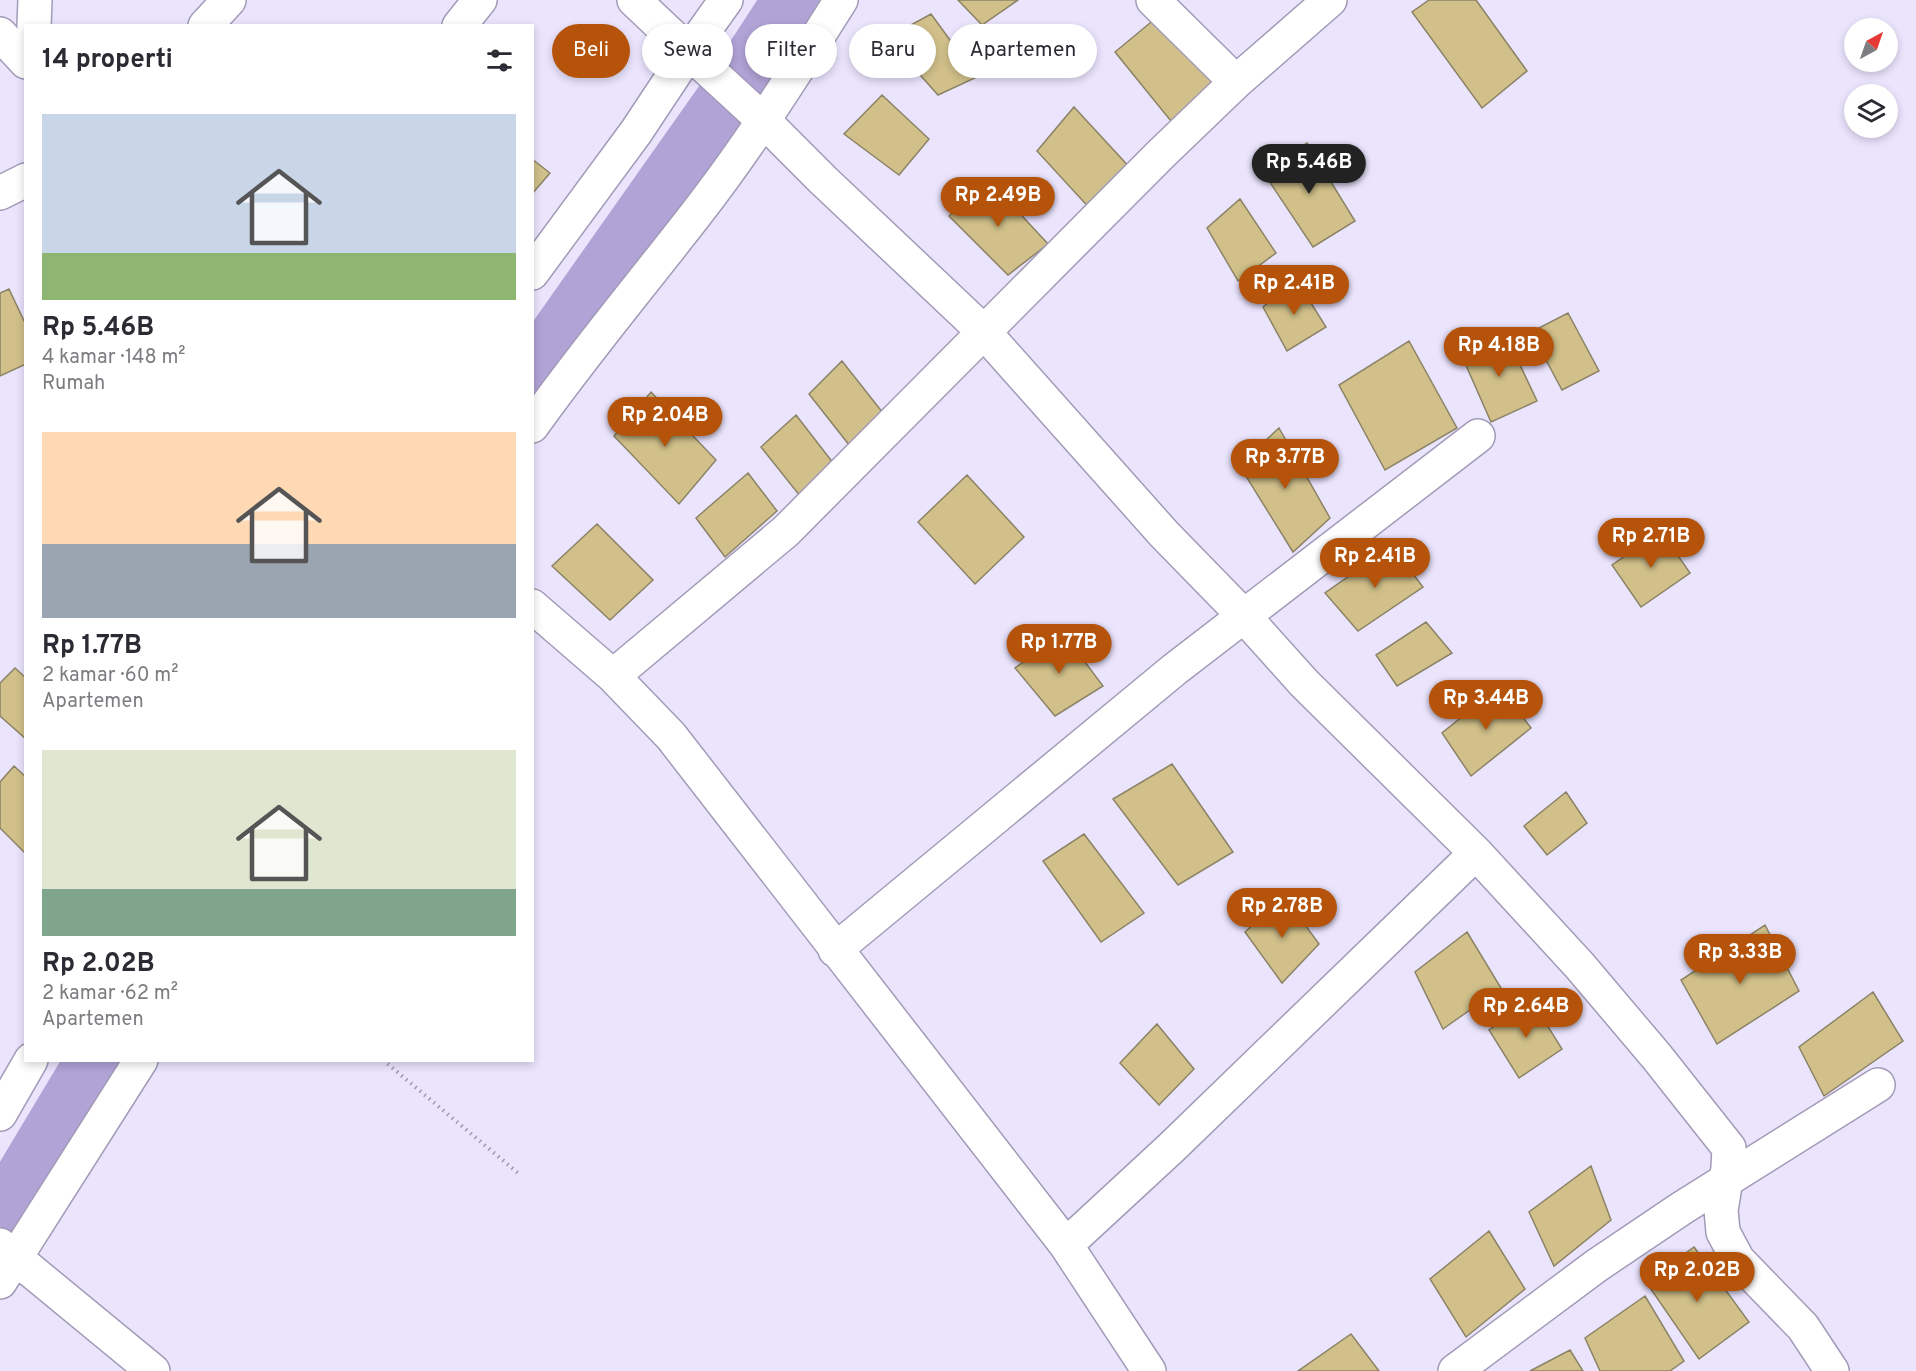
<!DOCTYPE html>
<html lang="id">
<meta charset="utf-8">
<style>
body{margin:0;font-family:Overpass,sans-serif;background:#f2f2f3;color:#2b2b33;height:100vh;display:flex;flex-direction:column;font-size:22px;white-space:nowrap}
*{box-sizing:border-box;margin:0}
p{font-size:20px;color:#7c7c81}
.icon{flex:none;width:33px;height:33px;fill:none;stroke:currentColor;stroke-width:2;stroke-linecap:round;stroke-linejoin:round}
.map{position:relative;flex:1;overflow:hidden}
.details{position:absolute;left:24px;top:24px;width:510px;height:1038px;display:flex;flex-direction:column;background:#fff;border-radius:0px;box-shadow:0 3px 9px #0003}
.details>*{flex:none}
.guide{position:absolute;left:552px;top:24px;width:570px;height:54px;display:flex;gap:12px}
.needle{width:39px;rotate:40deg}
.tools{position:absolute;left:1844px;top:18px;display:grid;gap:12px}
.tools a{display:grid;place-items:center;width:54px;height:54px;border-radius:50%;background:#fff;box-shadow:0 3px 9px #0003;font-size:30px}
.price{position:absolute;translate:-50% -51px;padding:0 14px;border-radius:21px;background:#b45309;color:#fff;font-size:20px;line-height:39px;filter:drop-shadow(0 2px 3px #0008)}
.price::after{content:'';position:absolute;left:50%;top:36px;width:18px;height:14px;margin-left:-9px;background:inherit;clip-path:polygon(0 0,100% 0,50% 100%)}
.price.selected{background:#222;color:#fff}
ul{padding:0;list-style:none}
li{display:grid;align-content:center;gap:12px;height:318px;padding:0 18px}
li span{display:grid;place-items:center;height:186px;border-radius:0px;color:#555}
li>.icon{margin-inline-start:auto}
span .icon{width:108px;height:108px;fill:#fffc;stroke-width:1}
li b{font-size:26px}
h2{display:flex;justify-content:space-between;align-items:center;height:72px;padding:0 18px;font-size:26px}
.tag{padding:0 21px;border-radius:27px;background:#fff;box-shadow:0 3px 9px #0003;font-size:21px;line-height:54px}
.tag.selected{background:#b45309;color:#fff}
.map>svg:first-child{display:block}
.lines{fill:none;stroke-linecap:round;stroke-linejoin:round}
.river{stroke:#b1a3d6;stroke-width:60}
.building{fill:#d1c08a;stroke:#8c8366;stroke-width:1.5}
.street-casing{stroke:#a29bb8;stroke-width:36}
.secondary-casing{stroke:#a29bb8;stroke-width:36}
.path{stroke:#9e99ad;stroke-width:4;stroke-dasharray:1.5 4.5;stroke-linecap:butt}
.street{stroke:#fff;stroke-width:33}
.secondary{stroke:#fff;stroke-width:33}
</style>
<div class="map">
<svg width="1916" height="1371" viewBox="0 0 1916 1371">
<rect width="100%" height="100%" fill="#eae4fd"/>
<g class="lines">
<path class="river" d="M532 375 752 63 793 0
M0 1220 96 1060"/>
</g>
<path class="building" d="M958 0H1018L982 25Z
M1429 0H1476L1527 71 1482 108 1412 12Z
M1162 13 1220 89 1175 126 1115 52Z
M931 14 977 77 938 95 887 38Z
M882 95 929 139 899 175 844 134Z
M1074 107 1133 171 1093 212 1037 151Z
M1307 143 1355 221 1313 247 1263 172Z
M532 159 550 173 532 194Z
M989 180 1048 244 1008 275 949 216Z
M1240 199 1276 253 1238 281 1207 228Z
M1296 279 1326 327 1287 351 1263 307Z
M9 289 26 325V364L0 376V293Z
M1568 313 1599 371 1562 390 1531 332Z
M1505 333 1537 401 1491 422 1461 354Z
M1409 341 1457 428 1385 470 1339 385Z
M842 361 883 413 850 446 809 394Z
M651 392 716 460 679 504 614 436Z
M796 415 837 468 804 501 761 447Z
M1279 428 1330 518 1293 552 1239 465Z
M748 473 777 511 725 557 696 518Z
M967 475 1024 537 975 584 918 522Z
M597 524 653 580 610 620 552 566Z
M1661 531 1690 573 1641 607 1612 565Z
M1392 546 1423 587 1358 631 1325 593Z
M1426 622 1452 653 1397 686 1376 655Z
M1063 633 1103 686 1055 716 1015 668Z
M15 668 26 678V739L0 716V683Z
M1499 687 1531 728 1471 776 1442 733Z
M1172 764 1233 852 1178 885 1113 799Z
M14 766 26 777V854L0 828V782Z
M1566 792 1587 823 1547 855 1524 826Z
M1084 834 1144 913 1101 942 1043 861Z
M1284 896 1319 944 1282 983 1245 932Z
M1765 925 1799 991 1717 1044 1681 980Z
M1467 932 1501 988 1443 1029 1415 972Z
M1873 992 1903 1041 1824 1096 1799 1047Z
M1532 1001 1562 1049 1519 1078 1489 1030Z
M1157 1024 1194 1069 1159 1105 1120 1063Z
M1591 1166 1611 1220 1554 1266 1529 1212Z
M1489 1231 1525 1289 1466 1337 1430 1279Z
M1694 1247 1749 1322 1699 1359 1646 1282Z
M1645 1296 1684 1361 1670 1371H1600L1585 1338Z
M1351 1334 1379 1371H1298Z
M1570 1350 1583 1371H1530Z"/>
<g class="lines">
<defs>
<path id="street" d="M1153 0 1236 82
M34 26 35 0
M205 26 229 0
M459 26 480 0
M0 34 26 62
M689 52 764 121 823 180 984 332 1164 534 1243 615 1304 683 1476 853 1580 966 1657 1057 1729 1148 1728 1168 1721 1210 1723 1232 1738 1260 1803 1327 1832 1371
M0 193 26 180
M532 426C584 353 641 285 696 214 749 146 795 73 841 0
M532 606 613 676
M835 950 1175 669 1478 436
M0 1245 153 1371
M1066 1245 1171 1148 1476 853
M0 1282 141 1060
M1149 1371 1066 1245 671 736 613 676 786 531 1161 154 1236 82 1330 0
M1455 1371 1596 1266 1682 1208 1878 1085"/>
<path id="secondary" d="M634 0 689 52
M532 273 636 132 689 52 726 0
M0 1114 31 1060"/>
</defs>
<use href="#street" class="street-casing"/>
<use href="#secondary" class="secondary-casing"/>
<path class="path" d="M383 1060 518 1173"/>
<use href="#street" class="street"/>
<use href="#secondary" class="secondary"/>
</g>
</svg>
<div class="tools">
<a><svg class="needle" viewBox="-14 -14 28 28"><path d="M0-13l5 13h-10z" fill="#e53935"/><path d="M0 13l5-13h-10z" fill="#7c7c81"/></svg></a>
<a><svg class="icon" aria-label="layers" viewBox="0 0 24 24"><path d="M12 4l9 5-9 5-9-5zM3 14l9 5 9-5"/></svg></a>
</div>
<b class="price selected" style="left:1309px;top:195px">Rp 5.46B</b>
<b class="price" style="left:998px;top:228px">Rp 2.49B</b>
<b class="price" style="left:1294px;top:316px">Rp 2.41B</b>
<b class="price" style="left:1499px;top:378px">Rp 4.18B</b>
<b class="price" style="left:665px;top:448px">Rp 2.04B</b>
<b class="price" style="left:1285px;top:490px">Rp 3.77B</b>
<b class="price" style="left:1651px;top:569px">Rp 2.71B</b>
<b class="price" style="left:1375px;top:589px">Rp 2.41B</b>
<b class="price" style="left:1059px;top:675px">Rp 1.77B</b>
<b class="price" style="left:1486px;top:731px">Rp 3.44B</b>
<b class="price" style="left:1282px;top:939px">Rp 2.78B</b>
<b class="price" style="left:1740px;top:985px">Rp 3.33B</b>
<b class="price" style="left:1526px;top:1039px">Rp 2.64B</b>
<b class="price" style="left:1697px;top:1303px">Rp 2.02B</b>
<div class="guide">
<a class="tag selected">Beli</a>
<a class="tag">Sewa</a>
<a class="tag">Filter</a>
<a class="tag">Baru</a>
<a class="tag">Apartemen</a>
</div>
<section class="details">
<h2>14 properti<svg class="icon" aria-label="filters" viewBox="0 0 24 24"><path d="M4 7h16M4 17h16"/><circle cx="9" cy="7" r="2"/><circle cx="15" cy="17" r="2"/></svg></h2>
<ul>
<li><span style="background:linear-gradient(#c9d6e8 75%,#8fb573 0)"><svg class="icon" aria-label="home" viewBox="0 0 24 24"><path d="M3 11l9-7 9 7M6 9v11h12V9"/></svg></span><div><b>Rp 5.46B</b><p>4 kamar · 148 m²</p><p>Rumah</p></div></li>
<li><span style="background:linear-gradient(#ffd9b3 60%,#9aa5b1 0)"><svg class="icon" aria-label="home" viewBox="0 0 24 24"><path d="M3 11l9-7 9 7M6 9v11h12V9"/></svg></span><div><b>Rp 1.77B</b><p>2 kamar · 60 m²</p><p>Apartemen</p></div></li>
<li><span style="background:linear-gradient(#dfe7d0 75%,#7fa58c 0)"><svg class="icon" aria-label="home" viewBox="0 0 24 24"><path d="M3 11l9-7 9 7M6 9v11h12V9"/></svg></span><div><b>Rp 2.02B</b><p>2 kamar · 62 m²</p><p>Apartemen</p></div></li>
</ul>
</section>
</div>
